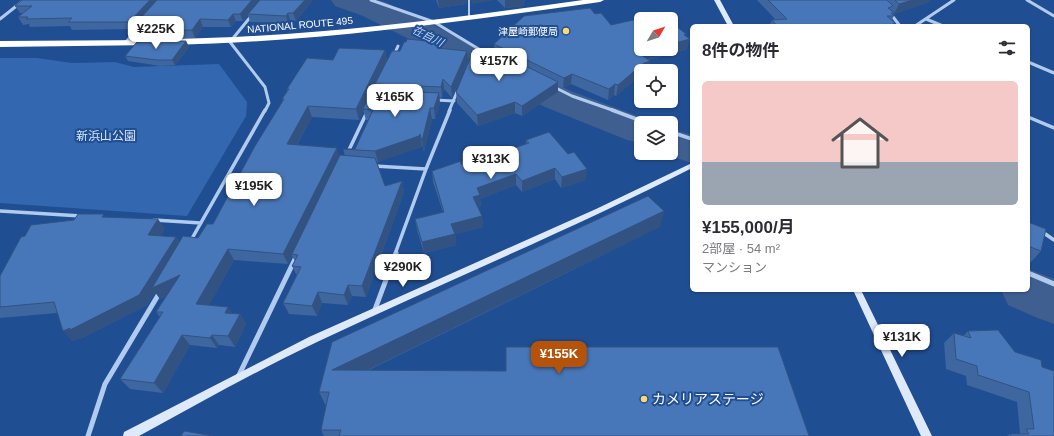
<!DOCTYPE html>
<html lang="ja">
<meta charset="utf-8">
<style>
body{margin:0;font-family:Helvetica,"Noto Sans JP",sans-serif;background:#f7f7f7;color:#2b2b33;height:100vh;display:flex;flex-direction:column;font-size:15px;white-space:nowrap}
*{box-sizing:border-box;margin:0}
p{font-size:13px;color:#7c7c81}
.icon{flex:none;width:22px;height:22px;fill:none;stroke:currentColor;stroke-width:2;stroke-linecap:round;stroke-linejoin:round}
.map{position:relative;flex:1;overflow:hidden}
.sheet{position:absolute;left:690px;top:24px;width:340px;height:268px;display:flex;flex-direction:column;background:#fff;border-radius:6px;box-shadow:0 1px 3px #0004}
.sheet>*{flex:none}
.needle{width:26px;rotate:51deg}
.buttons{position:absolute;left:634px;top:12px;display:grid;gap:8px}
.buttons a{display:grid;place-items:center;width:44px;height:44px;border-radius:6px;background:#fff;box-shadow:0 1px 3px #0004;font-size:20px}
.price{position:absolute;translate:-50% -34px;padding:0 9px;border-radius:8px;background:#fff;color:#222;font-size:13px;line-height:26px;filter:drop-shadow(0 1px 2px #0008)}
.price::after{content:'';position:absolute;left:50%;top:24px;width:12px;height:9px;margin-left:-6px;background:inherit;clip-path:polygon(0 0,100% 0,50% 100%)}
.price.on{background:#b45309;color:#fff}
ul{padding:0;list-style:none}
li{display:grid;align-content:center;gap:8px;height:212px;padding:0 12px}
li span{display:grid;place-items:center;height:124px;border-radius:6px;color:#555}
li>.icon{margin-inline-start:auto}
span .icon{width:72px;height:72px;fill:#fffc;stroke-width:1}
li b{font-size:17px}
h2{display:flex;justify-content:space-between;align-items:center;height:48px;padding:0 12px;font-size:17px}
.map>svg:first-child{display:block}
.green{fill:#3367b0}
.lines{fill:none;stroke-linecap:round;stroke-linejoin:round}
.river{fill:#3e5f90;fill-rule:evenodd}
.lane{stroke:#b1cbee;stroke-width:2}
.street-far2{stroke:#b1cbee;stroke-width:3}
.street-far1{stroke:#b1cbee;stroke-width:3.5}
.street{stroke:#b1cbee;stroke-width:5}
.secondary{fill:#dee9fa;fill-rule:evenodd}
.highway{fill:#fff;fill-rule:evenodd}
.wall{fill:#3e669f;fill-rule:evenodd}
.shaded-wall{fill:#325382}
.building{fill:#4877b9;stroke:#325382}
.poi-dot{fill:#fbd872;stroke:#204e92;stroke-width:1.5}
.labels{text-anchor:middle;dominant-baseline:central;stroke-width:4;stroke-linejoin:round;paint-order:stroke}
.far-street-label{font-size:10px;fill:#fff;stroke:#204e92}
.far-poi-label{font-size:10px;fill:#fff;stroke:#204e92;text-anchor:end}
.far-water-label{font-size:11px;font-style:italic;fill:#bed5f4;stroke:#204e92}
.park-label{font-size:12px;fill:#d7e6fa;stroke:#204e92}
.near-poi-label{font-size:14px;fill:#fff;stroke:#204e92;text-anchor:start}
</style>
<div class="map">
<svg width="1054" height="436" viewBox="0 0 1054 436">
<rect width="100%" height="100%" fill="#204e92"/>
<path class="green" d="M0 58H37L72 63 115 62 134 67 219 64 247 102 246 116 187 216 0 203Z"/>
<g class="lines">
<path class="river" d="M331 0H377L385 2 571 91 656 123H641V143L627 140 545 107 363 16 335 6Z
M671 129 692 135V163L661 153H671Z
M1028 269 1054 279V324L1035 317 1008 305 1001 290H1028Z"/>
<path class="lane" d="M469 0V18"/>
<path class="street-far2" d="M371 0 434 22 487 54
M1027 0 1054 16
M890 13 900 26
M252 15 230 42 265 87 269 103 265 111
M0 19 24 0
M926 19 943 26
M915 26 954 0
M125 43 143 23
M394 55 398 46
M1028 62 1054 73
M554 87 572 96 615 111
M435 100 454 101
M449 111 457 92"/>
<path class="street-far1" d="M612 110 647 123
M1028 117 1054 128
M671 132 692 139
M348 152 367 112
M374 166 426 169
M0 211 81 216
M154 220 201 223
M1041 231 1054 240
M190 242 265 110
M395 254 426 169 450 110"/>
<path class="street" d="M1028 273 1054 284
M374 312 396 253
M238 377 296 257
M88 436 105 384 160 292"/>
<path class="secondary" d="M714 0H720L734 26H728Z
M692 163V168C569 231 441 283 317 342 256 371 198 404 139 436H123L124 432 309 337 596 209Z
M853 290H861L932 436H921Z"/>
<path class="highway" d="M583 0H604L600 2C457 22 315 42 170 45L166 42 170 39C309 37 445 19 583 0Z
M151 40 155 43 154 45 0 47V41Z"/>
</g>
<path class="wall" d="M22 0H313L296 21 290 20 288 23 250 22 248 15 243 21H236L231 27H203L195 38H147L144 31 145 30H141L138 24 133 29 72 30 70 26 30 27 29 24 23 25 18 17 23 13H20L15 6Z
M436 0H467L466 4 439 8Z
M497 0H525L523 6 505 8Z
M757 0H930L929 2 894 14 892 20 895 23 894 26H769L772 20 775 19Z
M595 14 611 25 686 36 687 49 648 60 650 61 648 71H641V75L616 96 614 95 608 100 571 84 563 88 558 86V92L522 116 515 113 478 126 457 103 456 92 485 52 494 51V44Z
M186 41 189 47 175 65 160 66 128 61 125 56Z
M438 44 439 45 440 49 467 51 468 61 452 98 444 89 442 98 439 97 440 103 435 119H432L424 152 422 145 421 147 377 162 385 186 402 181 404 192 366 297 352 296 348 305 322 303 317 316 289 314 283 303 297 276 292 266 295 261 292 256 288 264 234 260 209 305 228 307 232 313 240 314 246 324 235 347 219 345 217 348 190 345 163 393 130 389 120 379 160 317 156 312 166 296 160 299 155 292 147 305 80 339 79 338 72 341 57 313 0 318V276L25 236 106 217 165 229 160 236 176 237 179 242 198 238 213 224 283 101 282 99 287 91V89L333 60 385 50 387 60 400 51ZM375 86 376 90H373ZM363 110 366 120H368L355 149H343L345 156 340 157 297 145 312 117 359 120Z
M526 140 586 180 561 188 555 179 522 192 516 185 480 199 481 206 478 207 482 216 483 227 455 234 456 245 424 253 417 230 415 219 443 212 433 182 432 171 461 164 482 159 526 144Z
M1028 222 1041 251 1031 262 1028 261Z
M660 227 369 370 809 436H324L321 430 326 406 319 392Z
M899 290H904L902 292Z
M998 330 1054 436H1007L1010 434H1019L1020 433 1017 402 967 385 966 376 946 369 944 343 954 333 963 336 968 331Z"/>
<path class="shaded-wall" d="M150 0H160L137 22 138 24 133 29 129 22Z
M252 0H261L248 14V15L243 21 240 14Z
M305 0H313L296 21 293 13Z
M438 0H467L466 4 439 8Z
M471 0H496L472 4Z
M505 0H525L523 6 505 8Z
M913 0H930L929 2 894 14 899 4Z
M288 13 290 20 288 23 286 16Z
M233 14 236 21 231 27 228 20Z
M200 19 203 27 195 38 192 30Z
M686 34 685 40 690 39 687 49 635 63 637 52 650 49H671V44L684 35Z
M186 41 189 47 175 65 172 60Z
M385 50 387 61 375 84V86L359 120 356 109Z
M467 51 468 61 452 98 451 87Z
M650 61 648 71H641V75L616 96 618 85 644 63Z
M572 74 571 84 563 88 564 78Z
M443 79 444 89 442 98 441 87Z
M558 82V92L522 116V106Z
M615 84 614 95 608 100 609 89Z
M439 93 440 103 435 119 434 108Z
M515 102V113L478 126 477 115Z
M308 106 312 117 291 155 287 144Z
M430 108 432 119 424 152 422 141Z
M420 134 422 145 421 147 378 162 375 151Z
M337 148 340 159 292 254V256L288 264 283 254Z
M555 168V179L522 192V181Z
M587 169 586 180 561 188 562 177Z
M516 174V185L480 199 481 206 474 208 473 197 477 188Z
M402 181 404 192 366 297 362 286Z
M664 211 660 227 339 384 332 370Z
M482 216 483 227 455 234 456 245 424 253 422 242 451 224Z
M158 219 165 229 154 245 148 235Z
M176 237 182 247 187 285 160 299 155 292 147 305 80 339 79 338 72 341 63 331Z
M228 249 234 260 204 315 196 304Z
M348 285 352 296 348 305 344 295Z
M318 292 322 303 317 316 312 306Z
M228 307 235 317 225 313Z
M240 314 246 324 235 347 228 336Z
M182 335 190 345 163 393 154 383Z
M212 335 219 345 217 348 210 338Z"/>
<path class="building" d="M22 0H150L129 22H68L72 18 26 19 28 17H18L32 6H15Z
M157 0H252L240 14H233L228 20 200 19 192 30 144 31 151 22H137Z
M260 0H305L293 13H288L286 16 248 14Z
M768 0H887L893 6 888 8 895 13H891L894 16H887L895 23 889 26H777L772 20 787 19Z
M895 0H913L899 4Z
M590 8 595 14 601 13 611 25 660 14 667 19H641V49H650L637 52 650 61 644 63 618 85 615 84 609 89 572 74 564 78 494 44 524 16Z
M671 22 686 34 684 35 690 39 671 44Z
M407 39 438 42 436 44 439 45 437 48 467 51 451 87 443 79 441 87 375 84 392 51H400L404 42H406Z
M186 41 172 60H157L125 56 137 42Z
M339 48 385 50 356 109 308 106 287 144 337 148 283 254 228 249 196 304 228 307 225 313 240 314 228 336 212 335 210 338 182 335 154 383 120 379 163 312H156L180 275 152 288 183 236 198 238 207 224H213L255 146 284 99H282L289 89H287L307 58 333 60Z
M489 48 558 82 522 106 515 102 477 115 456 92 472 54V51L485 52Z
M372 90 439 93 434 108H430L422 141 420 134 419 136 375 151 343 149H355L373 110 363 109Z
M549 132 568 154 574 152 587 169 562 177 555 168 522 181 516 174 477 188 480 195 473 197 482 216 451 224 455 234 422 242 415 219 444 212 432 171 461 161V164L482 159 529 143 526 140Z
M340 155 375 158 385 186 402 181 362 286 348 285 344 295 318 292 312 306 283 303 301 267 292 266 298 255 292 254Z
M648 196 664 211 332 370 506 371V347H778L809 436H339L341 430H321L329 392H319L332 342Z
M78 214H104L102 217 158 219 148 235 176 237 139 295 70 330V328L63 331 54 302 0 307V276L21 237 25 236 31 225 74 220Z
M1028 222 1046 229 1041 251 1028 246Z
M998 330 1015 352 1041 360 1042 367 1054 371V436H1011L1010 434H1029L1026 429H1034L1029 392 978 375 977 366 956 359 954 333 971 338 968 331Z
M184 431 213 436H181Z"/>
<g class="poi-dot">
<circle cx="566" cy="31" r="4"/>
<circle cx="644" cy="399" r="4"/>
</g>
<g class="labels">
<g class="far-street-label">
<text transform="translate(300 25) rotate(-5)">NATIONAL ROUTE 495</text>
</g>
<g class="far-poi-label">
<text x="558" y="31">津屋崎郵便局</text>
</g>
<g class="far-water-label">
<text transform="translate(428 36) rotate(26)">在自川</text>
</g>
<g class="park-label">
<text x="106" y="136">新浜山公園</text>
</g>
<g class="near-poi-label">
<text x="652" y="399">カメリアステージ</text>
</g>
</g>
</svg>
<div class="buttons">
<a><svg class="needle" viewBox="-14 -14 28 28"><path d="M0-13l5 13h-10z" fill="#e53935"/><path d="M0 13l5-13h-10z" fill="#7c7c81"/></svg></a>
<a><svg class="icon" aria-label="locate" viewBox="0 0 24 24"><circle cx="12" cy="12" r="6"/><path d="M12 2v4M12 18v4M2 12h4M18 12h4"/></svg></a>
<a><svg class="icon" aria-label="layers" viewBox="0 0 24 24"><path d="M12 4l9 5-9 5-9-5zM3 14l9 5 9-5"/></svg></a>
</div>
<b class="price" style="left:156px;top:50px">¥225K</b>
<b class="price" style="left:499px;top:82px">¥157K</b>
<b class="price" style="left:395px;top:118px">¥165K</b>
<b class="price" style="left:491px;top:180px">¥313K</b>
<b class="price" style="left:254px;top:207px">¥195K</b>
<b class="price" style="left:403px;top:288px">¥290K</b>
<b class="price" style="left:902px;top:358px">¥131K</b>
<b class="price on" style="left:559px;top:375px">¥155K</b>
<section class="sheet">
<h2>8件の物件<svg class="icon" aria-label="filters" viewBox="0 0 24 24"><path d="M4 7h16M4 17h16"/><circle cx="9" cy="7" r="2"/><circle cx="15" cy="17" r="2"/></svg></h2>
<ul>
<li><span style="background:linear-gradient(#f6c9c9 65%,#9aa5b1 0)"><svg class="icon" aria-label="home" viewBox="0 0 24 24"><path d="M3 11l9-7 9 7M6 9v11h12V9"/></svg></span><div><b>¥155,000/月</b><p>2部屋 · 54 m²</p><p>マンション</p></div></li>
</ul>
</section>
</div>
